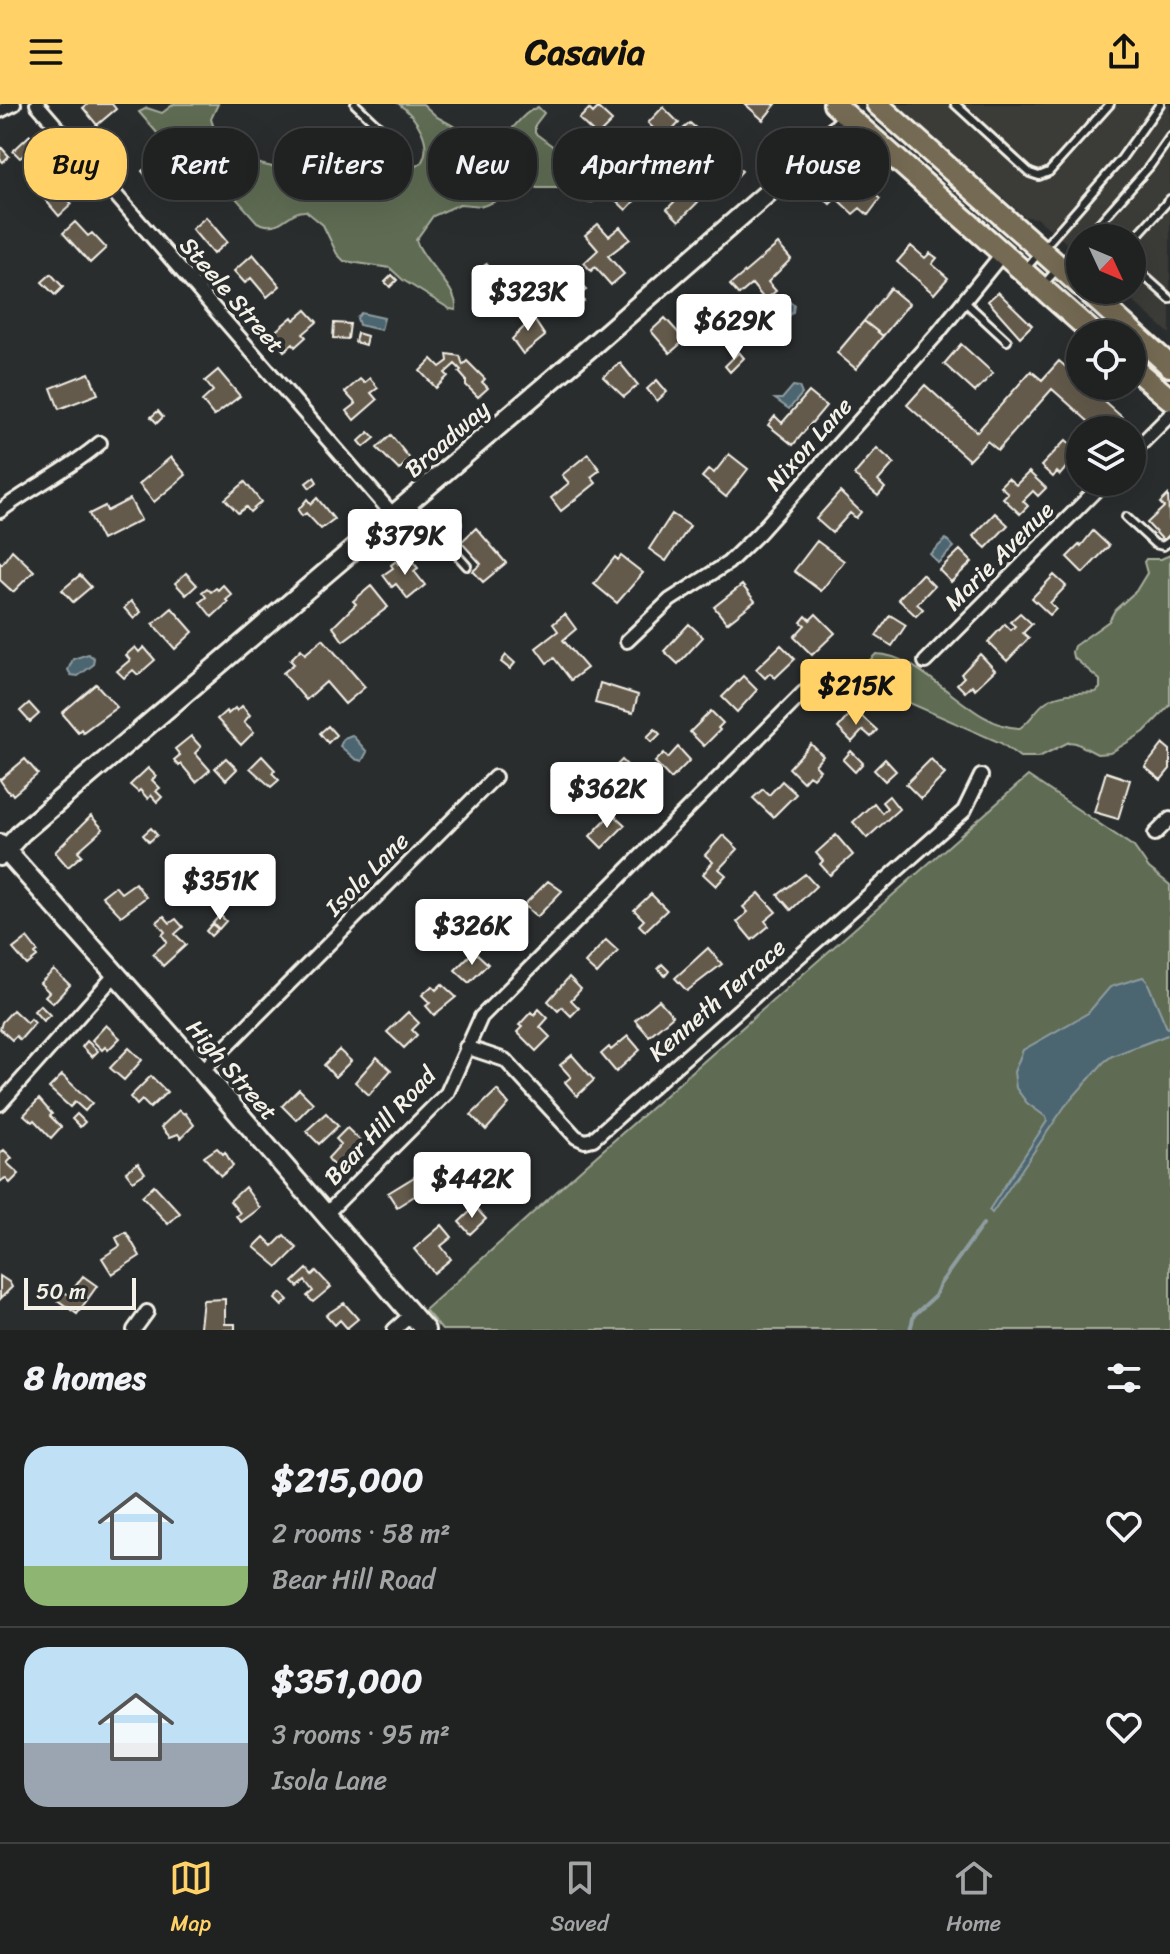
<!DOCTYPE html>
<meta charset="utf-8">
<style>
body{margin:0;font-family:Sriracha,sans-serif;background:#2d2f2f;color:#f1f3f6;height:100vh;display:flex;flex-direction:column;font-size:30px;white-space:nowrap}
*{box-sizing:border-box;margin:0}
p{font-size:26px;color:#a2a4a5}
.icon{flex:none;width:44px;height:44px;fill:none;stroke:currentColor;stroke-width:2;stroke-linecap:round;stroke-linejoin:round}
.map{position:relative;height:1226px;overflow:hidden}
.sheet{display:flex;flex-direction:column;background:#202222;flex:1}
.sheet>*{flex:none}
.guide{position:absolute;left:24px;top:24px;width:1122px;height:72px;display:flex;gap:16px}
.needle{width:52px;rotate:134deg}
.fabs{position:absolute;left:1066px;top:120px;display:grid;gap:16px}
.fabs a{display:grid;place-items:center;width:80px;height:80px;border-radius:50%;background:#202222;box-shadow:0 8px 32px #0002,0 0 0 2px #3d3f40;font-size:40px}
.scale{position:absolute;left:24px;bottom:20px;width:112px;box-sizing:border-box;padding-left:8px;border:4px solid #f4f1e8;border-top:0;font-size:22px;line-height:28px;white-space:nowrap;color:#f4f1e8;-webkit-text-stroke:6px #2a2d2e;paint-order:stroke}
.price{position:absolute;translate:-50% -68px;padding:0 18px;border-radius:8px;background:#fff;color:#222;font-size:26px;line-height:52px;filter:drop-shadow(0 2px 4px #0008)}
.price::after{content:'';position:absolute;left:50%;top:48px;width:24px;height:18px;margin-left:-12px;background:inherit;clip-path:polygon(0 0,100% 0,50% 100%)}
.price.on{background:#ffd166;color:#111}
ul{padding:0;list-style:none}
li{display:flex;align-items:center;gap:24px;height:200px;padding:0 24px}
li+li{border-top:2px solid #3d3f40}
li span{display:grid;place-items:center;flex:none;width:224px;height:160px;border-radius:24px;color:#555}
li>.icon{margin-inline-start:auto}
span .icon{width:96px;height:96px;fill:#fffc;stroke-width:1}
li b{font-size:34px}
h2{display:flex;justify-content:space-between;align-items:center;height:96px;padding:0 24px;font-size:34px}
.chip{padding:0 28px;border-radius:32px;background:#202222;box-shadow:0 8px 32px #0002,0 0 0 2px #3d3f40;font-size:28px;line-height:72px}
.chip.on{background:#ffd166;color:#111}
header{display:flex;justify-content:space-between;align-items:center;height:104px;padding:0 24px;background:#ffd166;color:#111;font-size:36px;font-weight:700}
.menu{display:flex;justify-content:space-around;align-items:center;height:112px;border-top:2px solid #3d3f40;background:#202222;font-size:22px;color:#a2a4a5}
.menu a{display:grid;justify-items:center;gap:4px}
.menu .on{color:#ffd166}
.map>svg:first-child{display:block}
.built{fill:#3b3a37}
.green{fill:#5e6c53;stroke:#a9ae9e;stroke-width:2}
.water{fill:#4c6571;stroke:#8f9da1;stroke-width:2}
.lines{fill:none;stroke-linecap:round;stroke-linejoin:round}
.stream{stroke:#8f9da1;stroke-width:4}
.building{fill:#635a4b;stroke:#f4f1e8;stroke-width:2}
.lane-casing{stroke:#f4f1e8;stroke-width:12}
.street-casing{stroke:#f4f1e8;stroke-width:18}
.secondary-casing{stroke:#f4f1e8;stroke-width:24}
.primary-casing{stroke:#f4f1e8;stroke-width:26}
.lane{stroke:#2a2d2e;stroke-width:6}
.street{stroke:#2a2d2e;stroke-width:12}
.secondary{stroke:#2a2d2e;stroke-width:18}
.primary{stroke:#746b52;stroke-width:20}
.labels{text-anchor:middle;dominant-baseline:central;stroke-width:8;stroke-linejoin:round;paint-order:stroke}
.street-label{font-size:24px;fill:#f4f1e8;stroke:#2a2d2e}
</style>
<header><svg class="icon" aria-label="menu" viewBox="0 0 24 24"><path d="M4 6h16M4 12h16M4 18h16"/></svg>Casavia<svg class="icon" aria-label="share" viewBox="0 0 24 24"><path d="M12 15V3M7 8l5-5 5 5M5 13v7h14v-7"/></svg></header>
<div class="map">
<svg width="1170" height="1226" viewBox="0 0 1170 1226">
<rect width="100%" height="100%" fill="#2a2d2e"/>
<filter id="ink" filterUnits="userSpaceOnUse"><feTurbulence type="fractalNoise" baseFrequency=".0125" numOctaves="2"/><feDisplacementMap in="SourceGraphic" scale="16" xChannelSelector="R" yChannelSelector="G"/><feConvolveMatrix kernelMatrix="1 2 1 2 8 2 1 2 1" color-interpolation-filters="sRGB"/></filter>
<g filter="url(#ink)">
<path class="built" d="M896 0H1170V230L1120 186H1132V134H1080V151L1037 114 1025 113Z"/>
<path class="green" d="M174 0H218L211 15 215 27 222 35 260 60 285 66H302L320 73 334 66 349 64 396 73 421 59C434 39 416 13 399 0H423L437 13 486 40C514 34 516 11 538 3L544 9 535 21V29L571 56 596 97 589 99 561 84H537L517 76 494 98 483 102 460 100 433 112 416 136C423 159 459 184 456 206L450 205 403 176 390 164 344 157 337 150 323 121 306 107C286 106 282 130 257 118L206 60 183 45 171 48 160 45 158 30 139 8 147 4 162 9Z
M1170 451V601L1144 628 1110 649 1097 650 1076 639 1069 638 1039 653H1020L1001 639 896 593 885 584 871 559 870 556 876 550C924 550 972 625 1020 624 1033 615 1036 604 1047 597 1061 588 1081 589 1096 588L1100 584V576L1073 553 1072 548 1074 542 1109 517 1115 506 1136 487 1147 469 1144 458 1146 455H1161Z
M1028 672 1134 743 1149 764 1170 781V1226H442L425 1206 586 1061Z"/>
<path class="water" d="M788 198 794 200 793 208 785 216 779 217 774 210Z
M361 209 384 214 381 226 359 221 357 214Z
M793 282 799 283 802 290 789 305 775 295H782Z
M946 435 954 443 938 459 930 450Z
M88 550 94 554 93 561 78 572 71 571 68 566 73 555Z
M352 631 367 648 362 657 355 655 340 642 344 634Z
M1143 873 1147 877 1167 924 1170 923V930L1112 952 1104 958 1065 1002 992 1109 989 1106 1047 1017 1046 1013 1027 999 1016 984 1014 968 1023 946 1088 909 1110 883Z"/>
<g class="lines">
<path class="stream" d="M910 1226 914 1211 935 1192 940 1180 983 1120"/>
</g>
<path class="building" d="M88 0H112L116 5 97 21 83 4Z
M745 0H776L763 16Z
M663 3 679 19 664 35 648 19Z
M598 4 612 17 597 32 579 15 589 5 593 9Z
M690 19 699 27 692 34 683 25Z
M30 31 45 49 32 61 24 51 20 54 13 47Z
M640 31 656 46 640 63 624 47Z
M0 42 9 52 3 58 0 55Z
M721 47 742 67 730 80 708 60Z
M155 56 179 83 169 92 161 83 158 86 142 67Z
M846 59 854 67 850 72 870 92 873 89 880 95 868 111 860 104 853 110 836 94 830 100 818 89Z
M611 63 640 91 626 106 597 78Z
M60 77 70 88 65 92 72 100 59 112 42 92Z
M686 86 698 98 679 117 667 105Z
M206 113 227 138 213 150 192 125Z
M75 118 88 132 92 129 106 144 90 159 63 129Z
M598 120 609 132 620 123 630 135 608 152 624 170 611 181 595 163 591 167 584 159 598 146 585 131Z
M778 140 791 155 768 178 776 187 765 196 752 180 739 191 730 181Z
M911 142 925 154 930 149 937 154 932 160 948 174 934 190 897 158Z
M253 150 280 182 267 193 251 174 245 179 234 167Z
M487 160 493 171 488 174 482 163Z
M51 170 63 183 55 191 42 178Z
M392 171 397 176 390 183 385 178Z
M571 171 586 186 579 191 584 197 568 210 561 202 550 211 540 199Z
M890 184 909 200 883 232 864 217Z
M998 188 1032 221 1020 233 988 197Z
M306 206 317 218 303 230 306 233 295 243 293 240 284 247 271 231 292 213 294 216Z
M522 206 526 210 529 208 545 232 523 250 512 235 526 221 517 210Z
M665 214 685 236 670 249 651 227Z
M864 217 883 232 856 265 837 249Z
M334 219 350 220 348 235 333 234Z
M357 229 367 232 365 241 355 238Z
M961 240 993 269 975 288 944 260Z
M739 248 744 254 730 268 725 262Z
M447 250 460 252 463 261 467 257 485 275 482 278 488 284 478 293 466 281V276L459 268 461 266 455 260 445 269 448 272 436 284 420 267 432 255 440 263 448 257Z
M1059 257 1080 275V282H1087L1122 313 1111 326H1098L1052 285 998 346 987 337 969 356 907 301 925 281 977 328 1031 267 1042 276Z
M620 259 638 281 624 293 603 273Z
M218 266 240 292 214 312 202 297 213 287 205 277Z
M89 269 98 290 59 305 51 284Z
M370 274 378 284 371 289 377 296 354 316 347 307 356 300 345 288 360 275 364 279Z
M657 276 667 288 657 297 647 285Z
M809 288 826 302 793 341 768 321 775 312 782 319Z
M158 307 163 313 157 319 151 313Z
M369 328 375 334 364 343 359 337Z
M391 331 410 355 399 366 377 344Z
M1066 336 1079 348 1060 371 1057 368 1053 373 1041 362Z
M877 344 894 359 878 377 885 384 878 392 854 371Z
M588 350 600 366 591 373 596 379 561 407 551 394 569 379 562 371Z
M729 350 748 365 726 393 702 373 709 365 714 369Z
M171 353 186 371 154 398 139 380Z
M1029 368 1046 384 1038 392 1033 387 1023 397 1028 402 1020 410 1003 394 1008 389 1000 382 1008 374 1016 381Z
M314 373 317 378 310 384 306 379Z
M245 378 261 398 250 408 246 403 238 409 225 395Z
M840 388 861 408 856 414 850 409 832 429 816 415Z
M1168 391 1170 430 1163 436 1147 419 1164 403 1160 399Z
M317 394 334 415 321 425 306 409 302 412 298 406 307 395 311 400Z
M130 395 141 416 102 436 89 410 105 402 107 407Z
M995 409 1008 421 986 444 973 432Z
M672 410 690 422 666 457 649 445Z
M476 424 506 459 483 478 473 467 481 460 461 438Z
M1093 427 1109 442 1083 469 1067 453 1080 440 1081 442Z
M817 437 844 457 821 487 794 467Z
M12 446 34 467 13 488 0 476V458L2 460Z
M960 446 972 458 951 478 939 466Z
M408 452 418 464 414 467 425 481 408 495 396 480 392 483 383 471 393 464 391 461 396 457 398 460Z
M621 452 643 469 617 499 594 480 615 453 618 456Z
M186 469 197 481 186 491 175 479Z
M922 470 934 482 917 500 923 505 916 512 898 495Z
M80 471 91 483 73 498 62 486Z
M1054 471 1066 482 1050 499 1056 505 1050 511 1032 494Z
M223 481 232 491 226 496 228 498 212 513 200 498 206 493 202 488 207 484 211 488 216 484 218 486Z
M742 481 755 497 727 519 714 503Z
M371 482 388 503 343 537 333 523 356 500 353 497Z
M131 497 141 508 134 515 124 504Z
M172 504 193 528 175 545 153 520Z
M1020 509 1032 520 1023 529 1029 534 1007 557 988 538 1005 520 1011 526 1015 522 1010 518Z
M565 510 576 525 563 536 587 564 571 576 554 554 547 559 536 544 558 527 553 520Z
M816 510 835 529 812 551 794 533 805 521 801 518 806 512 810 516Z
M890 511 906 521 892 542 876 532Z
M689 520 703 533 678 560 664 547Z
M323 535 365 583 345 600 326 578 306 596 283 569 294 560 290 556 301 545 305 550Z
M781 541 795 555 775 574 770 569 765 574 756 565Z
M135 543 139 548 144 543 155 556 138 571 133 566 124 574 117 567 130 556 126 551Z
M980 550 995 566 975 585 972 581 965 588 957 580 964 573 961 570Z
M506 551 515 559 510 565 501 558Z
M743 572 757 586 737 608 722 593Z
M600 579 638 591 633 609 595 599Z
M96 580 117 603 83 628 81 625 78 628 62 609Z
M29 599 39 610 30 618 20 607Z
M242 602 250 611 244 618 254 628 241 641 217 615 226 607 228 610 235 604 237 607Z
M711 607 723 619 718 624 720 626 704 642 690 628Z
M858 609 877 626 871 633 863 626 852 638 838 624 849 611 853 615Z
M328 622 336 631 328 639 320 629Z
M655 625 660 630 652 638 647 633Z
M191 632 201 643 195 649 210 666 196 678 181 660 179 662 174 656 180 651 175 645Z
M811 640 823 652 815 661 820 666 813 674 809 671 803 678 789 664Z
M1163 640 1170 646V665L1161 676 1145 663Z
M678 643 690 656 671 675 655 658 664 649 668 654Z
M851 647 863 659 855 668 843 656Z
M262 652 275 666 272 669 279 676 271 683 250 664Z
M226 654 237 665 226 676 215 664Z
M25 655 38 670 13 691 11 688 9 689 0 676Z
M885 655 896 667 885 677 874 666Z
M931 655 945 670 921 695 906 680Z
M622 656 628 662 622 668 616 662Z
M148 664 156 672 152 676 160 684 156 687 162 693 157 698 151 691 148 695 140 686 138 688 130 681Z
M1106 668 1130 676 1118 715 1094 708Z
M645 676 659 690 639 709 625 695Z
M782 677 796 690 773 713 753 694 763 685 769 691Z
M889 692 899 705 867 734 853 718 874 699 882 709 887 704 882 698Z
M612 709 625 721 602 744 590 732Z
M91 712 103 725 78 747 82 751 68 763 55 748Z
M151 724 157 731 149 738 143 731Z
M723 731 738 745 719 765 726 771 716 782 703 770 713 758 705 751Z
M836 731 853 751 830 771 820 760 823 757 816 749Z
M805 770 816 782 791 806 778 791Z
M548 777 562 787 537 813 524 801Z
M135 779 146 793 121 812 102 792 115 782 121 789Z
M759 789 776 808 765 817 769 822 752 836 737 818 748 808 743 803Z
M651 790 667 806 645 827 639 821 644 816 634 806Z
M512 809 519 816 514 820 521 828 504 846 490 832Z
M220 811 226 817 219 825 213 819Z
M164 812 170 819 176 815 183 823 175 830 186 841 163 862 153 850 167 838 162 831 165 828 157 818Z
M212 820 218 825 211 832 206 827Z
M27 834 38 848 35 850 37 853 27 861 13 845Z
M606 836 618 847 597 870 585 859Z
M708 844 722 860 687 887 675 874Z
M474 847 488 860 469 879 455 866Z
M662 860 669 867 665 872 658 864Z
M54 866 70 881 53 899 45 892 49 888 40 879Z
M569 873 581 885 571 896 579 904 571 912 562 903 558 907 548 897Z
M442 880 456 893 434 911 426 902 430 899 422 891 432 882 436 886Z
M659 896 673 912 649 932 635 916Z
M40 901 50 911 43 917 34 907Z
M539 905 548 914 540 923 550 933 536 947 517 928 522 923 519 921 531 908 534 911Z
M13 906 27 919 31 915 35 919 20 936 16 932 12 936 0 925 2 918Z
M408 908 419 919 412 926 417 931 404 944 387 928Z
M106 921 120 934 108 946 105 943 102 946 92 936Z
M628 932 640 946 616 968 601 950 609 943 611 946Z
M87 937 98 947 92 953 82 943Z
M129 944 142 956 124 976 110 964Z
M339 946 351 957 335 973 324 961Z
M572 951 594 976 577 992 565 978 571 973 560 961Z
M377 953 391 966 369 991 355 978Z
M62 971 92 999 85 1007 75 998 70 1003 49 984Z
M151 972 167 988 150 1004 142 996 137 1001 130 993Z
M299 985 313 999 296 1016 282 1002Z
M497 986 509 1000 486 1026 471 1011Z
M39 995 52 1010 50 1012 61 1023 51 1034 34 1016 32 1018 24 1011Z
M179 1006 184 1010 185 1009 194 1021 181 1034 178 1030 170 1033 161 1023Z
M326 1009 338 1022 319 1040 306 1027Z
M77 1010 85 1018 80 1023 72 1015Z
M347 1024 365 1041 339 1069 328 1054 341 1040 336 1035Z
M217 1044 223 1050 225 1048 233 1062 221 1072 204 1053Z
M4 1046 12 1054 7 1059 19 1070 10 1079 5 1074 0 1078V1050Z
M505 1054 524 1068 518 1076 525 1081 517 1092 510 1087 505 1094 499 1090 496 1094 483 1084Z
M138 1059 145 1069 133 1077 126 1068Z
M416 1072 424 1086 397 1103 388 1089Z
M154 1081 180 1109 168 1120 142 1092Z
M245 1083 260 1104 241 1118 236 1112 240 1109 230 1097Z
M475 1103 486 1115 470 1130 459 1118Z
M442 1121 452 1133 441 1142 451 1155 434 1169 414 1145Z
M126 1128 140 1152 112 1170 102 1154 120 1142 116 1134Z
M284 1131 297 1144 278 1163 254 1143 264 1133 273 1142Z
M307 1165 312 1171 316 1167 331 1183 313 1198 307 1192 313 1187 305 1177 298 1183 293 1178Z
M0 1172 9 1178 12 1183 0 1195Z
M83 1172 97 1182 77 1210 56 1195 62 1187 69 1191Z
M281 1189 288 1196 282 1202 275 1195Z
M225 1195V1220H235V1226H203L200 1223 203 1196Z
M344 1199 358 1215 347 1224 340 1216 335 1221 326 1211Z"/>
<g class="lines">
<defs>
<path id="lane" d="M355 0 386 29
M955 0 1030 69 1039 72 1049 68 1110 0
M1086 134 1149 63 1170 33
M1132 137 1170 95
M1132 161 1170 195
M1026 164 1121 55 1160 0
M1042 182 1080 140
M964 197 1007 237
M410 399 467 462
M1126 413 1155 440 1163 442 1170 437
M441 434 457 420"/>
<path id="street" d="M37 0 394 412
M0 7 14 0
M1132 349 1170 311
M0 407C33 382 69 366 100 339
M627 537 670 496 728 459 759 429 938 229 1002 150
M925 558 1104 378
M1155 730 1170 715
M466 943 505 956 576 1033 585 1037 593 1035 964 707 981 672
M202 967 495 673
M0 1000 115 871
M326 1110 447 989 481 913 803 589 825 576 866 573
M134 1226 147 1208
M394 1226 412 1210"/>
<path id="secondary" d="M0 740 202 967 425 1226
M0 752 22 728 593 241 811 51 849 13"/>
<path id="primary" d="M834 0 1094 230
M877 0 1080 181
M1086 186 1170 262
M1132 263 1170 295"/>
</defs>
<use href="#lane" class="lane-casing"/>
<use href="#street" class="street-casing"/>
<use href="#secondary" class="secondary-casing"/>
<use href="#primary" class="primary-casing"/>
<use href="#lane" class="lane"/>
<use href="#street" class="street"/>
<use href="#secondary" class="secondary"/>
<use href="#primary" class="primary"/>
</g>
</g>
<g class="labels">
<g class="street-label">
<text transform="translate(232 191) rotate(49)">Steele Street</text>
<text transform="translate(447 335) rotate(-41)">Broadway</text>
<text transform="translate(809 340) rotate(-48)">Nixon Lane</text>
<text transform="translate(999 452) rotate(-45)">Marie Avenue</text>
<text transform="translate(367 770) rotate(-45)">Isola Lane</text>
<text transform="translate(717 896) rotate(-41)">Kenneth Terrace</text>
<text transform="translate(232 966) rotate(49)">High Street</text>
<text transform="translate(380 1022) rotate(-47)">Bear Hill Road</text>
</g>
</g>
</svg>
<div class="fabs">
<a><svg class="needle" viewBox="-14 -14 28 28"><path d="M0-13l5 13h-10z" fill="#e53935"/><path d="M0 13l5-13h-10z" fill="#a2a4a5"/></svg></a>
<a><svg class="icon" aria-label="locate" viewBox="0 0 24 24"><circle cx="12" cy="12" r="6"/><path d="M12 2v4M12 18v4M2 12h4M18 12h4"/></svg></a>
<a><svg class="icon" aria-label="layers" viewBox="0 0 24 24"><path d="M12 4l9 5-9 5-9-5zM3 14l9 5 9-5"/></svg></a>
</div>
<div class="scale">50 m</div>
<b class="price" style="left:528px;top:229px">$323K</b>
<b class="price" style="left:734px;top:258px">$629K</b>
<b class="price" style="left:405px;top:473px">$379K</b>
<b class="price on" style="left:856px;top:623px">$215K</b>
<b class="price" style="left:607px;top:726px">$362K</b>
<b class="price" style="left:220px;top:818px">$351K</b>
<b class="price" style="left:472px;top:863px">$326K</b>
<b class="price" style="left:472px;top:1116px">$442K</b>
<div class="guide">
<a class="chip on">Buy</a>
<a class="chip">Rent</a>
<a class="chip">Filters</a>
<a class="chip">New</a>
<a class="chip">Apartment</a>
<a class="chip">House</a>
</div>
</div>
<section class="sheet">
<h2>8 homes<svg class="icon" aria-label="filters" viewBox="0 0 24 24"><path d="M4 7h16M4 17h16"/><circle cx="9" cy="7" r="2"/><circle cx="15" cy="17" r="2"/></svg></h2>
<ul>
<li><span style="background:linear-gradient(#bfe0f5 75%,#8fb573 0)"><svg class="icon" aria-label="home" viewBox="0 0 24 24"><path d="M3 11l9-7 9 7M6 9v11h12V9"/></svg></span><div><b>$215,000</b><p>2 rooms · 58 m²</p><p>Bear Hill Road</p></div><svg class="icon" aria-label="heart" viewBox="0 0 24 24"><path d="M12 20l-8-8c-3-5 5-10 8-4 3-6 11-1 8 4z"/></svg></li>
<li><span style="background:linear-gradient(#bfe0f5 60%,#9aa5b1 0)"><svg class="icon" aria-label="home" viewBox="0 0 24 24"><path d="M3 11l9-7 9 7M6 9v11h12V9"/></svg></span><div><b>$351,000</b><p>3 rooms · 95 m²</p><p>Isola Lane</p></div><svg class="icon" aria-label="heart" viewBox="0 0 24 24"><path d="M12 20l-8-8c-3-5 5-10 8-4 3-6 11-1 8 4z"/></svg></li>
</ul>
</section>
<nav class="menu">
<a class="on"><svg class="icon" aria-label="map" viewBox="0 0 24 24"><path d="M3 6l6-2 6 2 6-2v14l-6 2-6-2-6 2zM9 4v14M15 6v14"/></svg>Map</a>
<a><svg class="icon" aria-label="saved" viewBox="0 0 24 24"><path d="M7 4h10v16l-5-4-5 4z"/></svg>Saved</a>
<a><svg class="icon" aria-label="home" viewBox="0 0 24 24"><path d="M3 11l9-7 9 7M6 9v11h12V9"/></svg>Home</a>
</nav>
